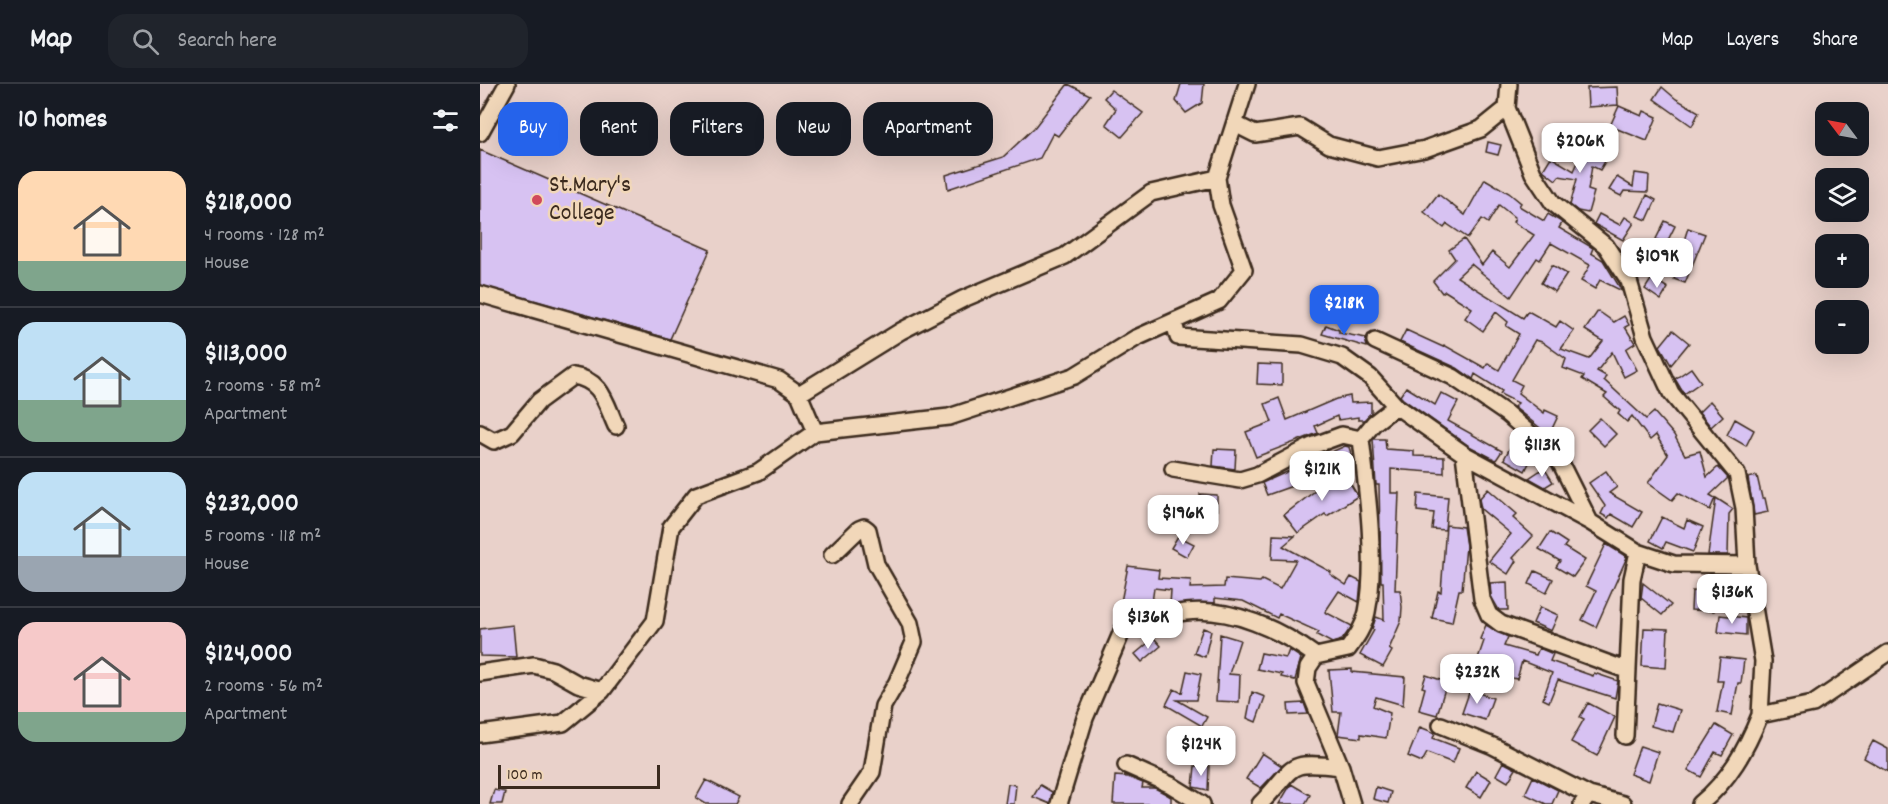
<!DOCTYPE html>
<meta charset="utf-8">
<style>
body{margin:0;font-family:Dekko,sans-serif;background:#20242c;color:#f1f3f6;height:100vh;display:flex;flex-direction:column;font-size:22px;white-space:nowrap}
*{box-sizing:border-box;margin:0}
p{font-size:20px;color:#9ea1a6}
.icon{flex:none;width:33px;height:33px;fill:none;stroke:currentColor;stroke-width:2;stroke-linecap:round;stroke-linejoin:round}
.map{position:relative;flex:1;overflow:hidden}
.details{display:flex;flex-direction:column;background:#171b24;width:480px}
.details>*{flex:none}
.guide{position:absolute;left:18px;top:18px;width:570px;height:54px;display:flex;gap:12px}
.needle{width:39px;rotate:302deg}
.controls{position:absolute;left:1335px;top:18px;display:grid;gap:12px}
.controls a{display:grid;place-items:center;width:54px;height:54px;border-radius:12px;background:#171b24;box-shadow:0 6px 24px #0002;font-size:30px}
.scale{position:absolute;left:18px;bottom:15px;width:162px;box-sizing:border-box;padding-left:6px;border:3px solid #3b2a1e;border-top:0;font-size:16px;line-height:21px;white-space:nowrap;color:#3b2a1e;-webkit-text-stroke:4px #f1d7b9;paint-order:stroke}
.price{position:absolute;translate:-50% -51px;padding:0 14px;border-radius:12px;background:#fff;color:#222;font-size:20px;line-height:39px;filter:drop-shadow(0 2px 3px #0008)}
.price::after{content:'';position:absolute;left:50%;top:36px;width:18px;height:14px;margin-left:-9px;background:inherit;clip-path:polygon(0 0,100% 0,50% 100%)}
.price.on{background:#2563eb;color:#fff}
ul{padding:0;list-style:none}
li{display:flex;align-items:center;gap:18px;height:150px;padding:0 18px}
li+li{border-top:2px solid #363941}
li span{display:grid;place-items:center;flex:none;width:168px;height:120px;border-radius:18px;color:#555}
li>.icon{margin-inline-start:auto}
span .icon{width:72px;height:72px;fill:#fffc;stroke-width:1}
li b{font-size:26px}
h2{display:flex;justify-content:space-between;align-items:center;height:72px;padding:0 18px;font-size:26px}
.chip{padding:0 21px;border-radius:18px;background:#171b24;box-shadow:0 6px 24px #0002;font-size:21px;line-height:54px}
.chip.on{background:#2563eb;color:#fff}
header{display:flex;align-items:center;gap:36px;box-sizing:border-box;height:84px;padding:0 30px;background:#171b24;border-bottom:2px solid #363941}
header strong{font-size:28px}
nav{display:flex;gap:33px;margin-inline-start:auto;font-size:21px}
.search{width:420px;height:54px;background:#20242c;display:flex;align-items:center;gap:15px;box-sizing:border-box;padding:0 21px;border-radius:18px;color:#9ea1a6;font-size:22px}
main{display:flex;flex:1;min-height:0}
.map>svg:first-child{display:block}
.building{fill:#d7c2f2;stroke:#3b2a1e;stroke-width:1.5}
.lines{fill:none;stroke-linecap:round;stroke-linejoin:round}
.minor-casing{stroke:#3b2a1e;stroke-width:20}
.minor{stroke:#f1d7b9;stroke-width:15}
.poi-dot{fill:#d1495b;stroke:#f1d7b9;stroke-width:2}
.labels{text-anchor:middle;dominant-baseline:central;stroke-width:5;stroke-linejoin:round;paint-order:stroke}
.poi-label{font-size:24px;fill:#3b2a1e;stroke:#f1d7b9;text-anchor:start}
</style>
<header>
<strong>Map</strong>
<div class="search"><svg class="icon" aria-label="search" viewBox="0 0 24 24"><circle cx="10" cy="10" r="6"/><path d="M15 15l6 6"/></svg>Search here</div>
<nav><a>Map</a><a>Layers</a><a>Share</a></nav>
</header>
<main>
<section class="details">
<h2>10 homes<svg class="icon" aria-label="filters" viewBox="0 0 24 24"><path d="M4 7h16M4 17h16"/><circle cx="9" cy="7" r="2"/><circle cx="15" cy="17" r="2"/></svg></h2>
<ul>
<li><span style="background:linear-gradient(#ffd9b3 75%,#7fa58c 0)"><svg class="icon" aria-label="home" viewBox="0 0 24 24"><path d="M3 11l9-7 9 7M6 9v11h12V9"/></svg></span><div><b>$218,000</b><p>4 rooms · 128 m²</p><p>House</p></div></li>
<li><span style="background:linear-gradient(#bfe0f5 65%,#7fa58c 0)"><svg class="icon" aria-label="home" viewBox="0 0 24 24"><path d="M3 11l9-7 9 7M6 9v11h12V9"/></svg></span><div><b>$113,000</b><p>2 rooms · 58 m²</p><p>Apartment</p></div></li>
<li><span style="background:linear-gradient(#bfe0f5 70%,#9aa5b1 0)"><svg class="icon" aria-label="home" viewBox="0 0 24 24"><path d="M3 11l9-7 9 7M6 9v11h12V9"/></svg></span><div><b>$232,000</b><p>5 rooms · 118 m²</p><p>House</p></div></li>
<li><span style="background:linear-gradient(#f6c9c9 75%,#7fa58c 0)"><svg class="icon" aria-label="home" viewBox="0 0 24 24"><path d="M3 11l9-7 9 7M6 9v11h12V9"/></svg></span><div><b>$124,000</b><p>2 rooms · 56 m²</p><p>Apartment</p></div></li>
</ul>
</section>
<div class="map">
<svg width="1408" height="720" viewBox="0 0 1408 720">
<rect width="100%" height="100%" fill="#e9d1ca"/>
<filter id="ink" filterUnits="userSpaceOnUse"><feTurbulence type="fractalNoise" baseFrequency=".0167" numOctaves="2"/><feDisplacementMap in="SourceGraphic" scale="12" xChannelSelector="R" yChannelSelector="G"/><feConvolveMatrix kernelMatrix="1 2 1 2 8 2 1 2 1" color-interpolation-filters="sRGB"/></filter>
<g filter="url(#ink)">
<path class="building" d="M588 0 610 11 578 52 573 49 560 74 468 105 466 91 523 73 554 44Z
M701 0H724L722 19 706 29 696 17Z
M1137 3 1138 21 1108 23 1107 4Z
M1182 3 1196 15 1219 28 1212 42 1174 15Z
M631 6 663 29 642 53 626 40 636 25 624 14Z
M1139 22 1162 32 1164 27 1177 33 1167 57 1130 42Z
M1108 56 1130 69 1120 86 1112 82 1108 106 1114 108 1108 129 1098 127 1090 121 1097 95 1079 92 1076 96 1063 86 1071 73 1094 87Z
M1008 58 1021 61 1018 71 1006 68Z
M0 66 230 166 190 255 0 201Z
M1155 89 1169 91 1168 108 1144 107 1141 112 1129 106 1137 93 1153 103Z
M1005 95 1029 109 1041 119 1039 122 1064 137 1068 130 1080 137 1082 139 1079 144 1113 164 1111 169 1123 176 1142 207 1120 196 1115 205 1101 197 1110 181 1071 159 1060 176 1057 174 1031 213 991 180 977 193 1043 234 1048 227 1076 243 1080 237 1094 247 1081 265 1109 275 1123 257 1105 246 1118 227 1134 238 1144 232 1149 241 1145 243 1155 259 1146 265 1157 286 1144 293 1132 268 1117 287 1126 292 1124 296 1166 335 1174 328 1194 351 1205 371 1220 367 1227 393 1238 383 1248 394 1230 411 1235 414 1230 426 1198 409 1192 416 1168 399 1188 371 1176 351 1170 356 1152 332 1147 338 1138 330 1140 327 1124 313 1127 310 1102 295 1104 292 1083 284 1086 275 1062 258 1055 256 1032 296 1042 301 1038 309 1064 329 1065 326 1078 332 1069 351 1034 323 1038 319 1020 310 1022 307 995 290 993 295 977 284 920 258 926 246 963 263 964 261 1005 284 1008 279 1019 286 1039 250 1026 242 1028 238 1016 228 1003 247 985 234 992 224 965 207 962 209 953 197 975 175 969 166 984 155 1002 181 1012 168 1030 183 1054 151 1033 138 1035 134 1019 121 1008 139 1002 135 988 154 967 140 964 144 944 128 958 110 985 131Z
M1167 111 1176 116 1167 136 1157 132Z
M1119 130 1140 141 1145 133 1154 139 1143 156 1114 140Z
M1185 137 1195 142 1186 160 1176 155Z
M1208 144 1225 150 1205 199 1194 195 1204 170 1200 169Z
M1167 171 1179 176 1172 190 1160 185Z
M1072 181 1087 190 1075 208 1061 199Z
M1172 194 1188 204 1181 216 1165 205Z
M857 210 859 225 842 227 840 212Z
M846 241 859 246V249L886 254 887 263 842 250Z
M1193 246 1209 259 1191 281 1180 262Z
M778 280 802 281V301L777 300Z
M1211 284 1221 298 1204 310 1195 295Z
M926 303 955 321 961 309 978 318 968 337 1022 367 1016 376 989 362 923 315 920 312Z
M870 312 871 319 891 318V329L884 336H878V333L858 336 857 332 835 342 838 349 776 373 766 348 792 338 785 320 799 314 807 336 856 315Z
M1230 317 1243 332 1231 343 1219 328Z
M1120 334 1136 350 1124 362 1108 346Z
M1255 335 1274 346 1266 362 1247 351Z
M893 355H905L906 365 934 367V372L964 373V389L911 385V409H919L915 506H920L922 523 921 537 909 565 912 567 903 583 880 571 894 546 892 545 896 533 904 536 903 498H901L899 401H896Z
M1032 360 1053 371 1045 387 1024 375Z
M865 362 869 363 874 380 787 411 782 399Z
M734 365 756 366 755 385 733 382Z
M1064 384 1073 398 1065 403 1049 394Z
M862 386 878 412 847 432 845 430 818 449 804 431Z
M1126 387 1137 403 1129 409 1162 428 1153 443 1131 430 1128 434 1121 430 1125 422 1109 399Z
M1277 392 1282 414H1285L1288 428 1274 431 1268 394Z
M1008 405 1037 430 1033 434 1053 452 1033 474 1036 477 1028 490 1009 477 1031 450 1001 425 999 415Z
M720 410 737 411V433H720Z
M938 410 968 413 965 446 952 445 954 429 937 427Z
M1236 414 1253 425 1249 430 1248 471H1228Z
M1182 433 1204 444 1207 436 1223 443 1213 468 1186 458 1183 464 1170 457Z
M966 441 983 443 986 462 982 506H979L972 538 952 534 958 507 961 508Z
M1070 448 1087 459 1084 463 1105 476 1093 493 1076 483 1080 477 1059 465Z
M793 451 815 452 803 462 851 488 850 490 866 501 871 493 881 498 879 518 859 507 845 528 872 542 862 556 852 559 837 551 839 548 799 530 797 534 763 517 735 514V519L690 521 691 506 674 504 671 526 640 523 648 482 679 486 678 494 711 496 710 504 744 503 745 495 780 498 782 496 800 505 816 476 792 475Z
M698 452 714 460 707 473 691 464Z
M1126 460 1147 473 1116 543 1102 536 1116 507 1106 502Z
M1055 487 1073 495 1066 509 1049 500Z
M1027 498 1028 526H1019L1011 512 1010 499Z
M1163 499 1191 521 1182 531 1161 514Z
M1212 507 1235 508 1234 527 1211 526Z
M1060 523 1078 531 1071 547 1053 539Z
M1240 531 1266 534V551L1238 548Z
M33 541 36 573 0 572V545Z
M1006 541 1028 553 1024 562 1056 571 1059 564 1073 570 1070 577 1113 592 1114 589 1138 597 1135 614 1078 596 1069 618 1063 615 1072 589 1042 577 1037 595 994 586 1004 557 1000 555Z
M723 544 731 547 725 573 714 569Z
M1164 544 1188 545 1186 584 1162 582Z
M740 550 760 556 749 590 760 591 759 618 736 617Z
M674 554 681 562 662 578 655 570Z
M809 566 821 574 815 596 801 593 802 590 777 585 781 569 806 574Z
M1240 573 1264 576 1261 599H1258L1252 631 1237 628 1243 597H1237Z
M872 585V588L925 593 923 621 896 613 893 622 910 629 906 654 881 650V654L858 651 861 628H853L849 586Z
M707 587 721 590 716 616H697L727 633 722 642 686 621 694 605 702 609Z
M946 591 967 598 957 631 939 626 945 604 942 603Z
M990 606 1013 614 1005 636 982 629Z
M772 608 785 613 776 638 767 634Z
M824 619 828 630 809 631 808 620Z
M1108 619 1135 633 1117 672 1091 658 1104 635 1100 633Z
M1177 619 1200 626 1193 648 1171 642Z
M1236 641 1253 651 1242 671 1235 668 1221 693 1208 686Z
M940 643 955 649 953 654 979 664 973 679 947 669 942 678 928 672Z
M1393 657 1408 665V688L1384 674Z
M1160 662 1178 668 1169 697 1150 690Z
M782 669 802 682 781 704 766 695Z
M1023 678 1036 685 1028 698 1016 691Z
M715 682H729L728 706 713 703Z
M996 687 1011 696 1001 713 986 704Z
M635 692 648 693 663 699 662 704H675L686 710 691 713V720H633Z
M1053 693 1078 706 1072 720H1066L1045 710Z
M226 696 259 713 255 720H226L216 714Z
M528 700 536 701 534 720H525Z
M811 700 830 711 825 720H799Z
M560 701 572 708 570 720 553 713Z
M896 703 911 708 908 719 893 715Z
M14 706 25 708 22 720H10Z"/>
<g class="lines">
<defs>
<path id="minor" d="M1027 24 1053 89 1073 119 1126 162 1149 197 1165 253 1191 309 1257 390 1264 424 1267 481 1283 577 1280 631
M755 40 775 50 820 43 849 61 898 74 945 65 1001 45 1027 24 1029 0
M0 49 27 0
M0 210 299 296 319 310 335 348
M694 239 698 253 822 261 862 273 890 293 916 322 984 370 1002 515 1009 531 1021 540 1146 586
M895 257 973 293 1027 330 1078 374 1110 438
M319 310 421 247 483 215 585 172 671 109 737 94
M0 349 14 357 32 349 59 317 93 292C122 296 125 318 136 342
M984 370 1110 438 1158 468 1194 480 1267 481
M693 385 760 396 777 391 832 362 862 351 881 355
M352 471 379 445 384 443 388 446 396 480 430 539 434 558 417 598 403 622 392 688 370 720
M836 572 868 565C876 554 884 543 887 528 897 479 887 405 881 355L894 339 916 322
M0 589 54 581 73 586 98 600 122 607
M961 641 1013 662 1109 711
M0 650 83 639 122 607 175 537 191 443 216 411 278 388 335 348 469 333 594 292 656 254 739 217 764 186 741 121 737 94 767 0
M1145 652 1152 495 1158 468
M646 681 691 701 722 720
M579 720 605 634 643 545C663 539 685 530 706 528 752 523 800 546 836 572L828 584 826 599 861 683 872 720
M780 720C817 683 803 676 861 683
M1102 720 1109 711 1143 720
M1220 720C1249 696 1266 666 1280 631L1333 620 1408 569"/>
</defs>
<use href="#minor" class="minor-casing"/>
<use href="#minor" class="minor"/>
</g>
</g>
<circle class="poi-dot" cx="57" cy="116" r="6"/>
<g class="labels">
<g class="poi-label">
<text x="69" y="102">St.Mary's<tspan x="69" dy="28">College</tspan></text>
</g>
</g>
</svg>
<div class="controls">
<a><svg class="needle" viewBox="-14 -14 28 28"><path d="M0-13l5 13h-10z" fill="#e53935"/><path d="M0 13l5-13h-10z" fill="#9ea1a6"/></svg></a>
<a><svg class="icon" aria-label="layers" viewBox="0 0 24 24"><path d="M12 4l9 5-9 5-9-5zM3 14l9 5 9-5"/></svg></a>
<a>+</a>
<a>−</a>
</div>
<div class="scale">100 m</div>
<b class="price" style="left:1100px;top:90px">$206K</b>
<b class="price" style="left:1177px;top:205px">$109K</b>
<b class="price on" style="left:864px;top:252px">$218K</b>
<b class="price" style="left:1062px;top:394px">$113K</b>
<b class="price" style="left:842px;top:418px">$121K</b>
<b class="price" style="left:703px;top:462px">$196K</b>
<b class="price" style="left:1252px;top:541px">$136K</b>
<b class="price" style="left:668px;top:566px">$136K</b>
<b class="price" style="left:997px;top:621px">$232K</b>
<b class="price" style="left:721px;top:693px">$124K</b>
<div class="guide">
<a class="chip on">Buy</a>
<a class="chip">Rent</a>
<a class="chip">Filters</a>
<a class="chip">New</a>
<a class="chip">Apartment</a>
</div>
</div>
</main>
